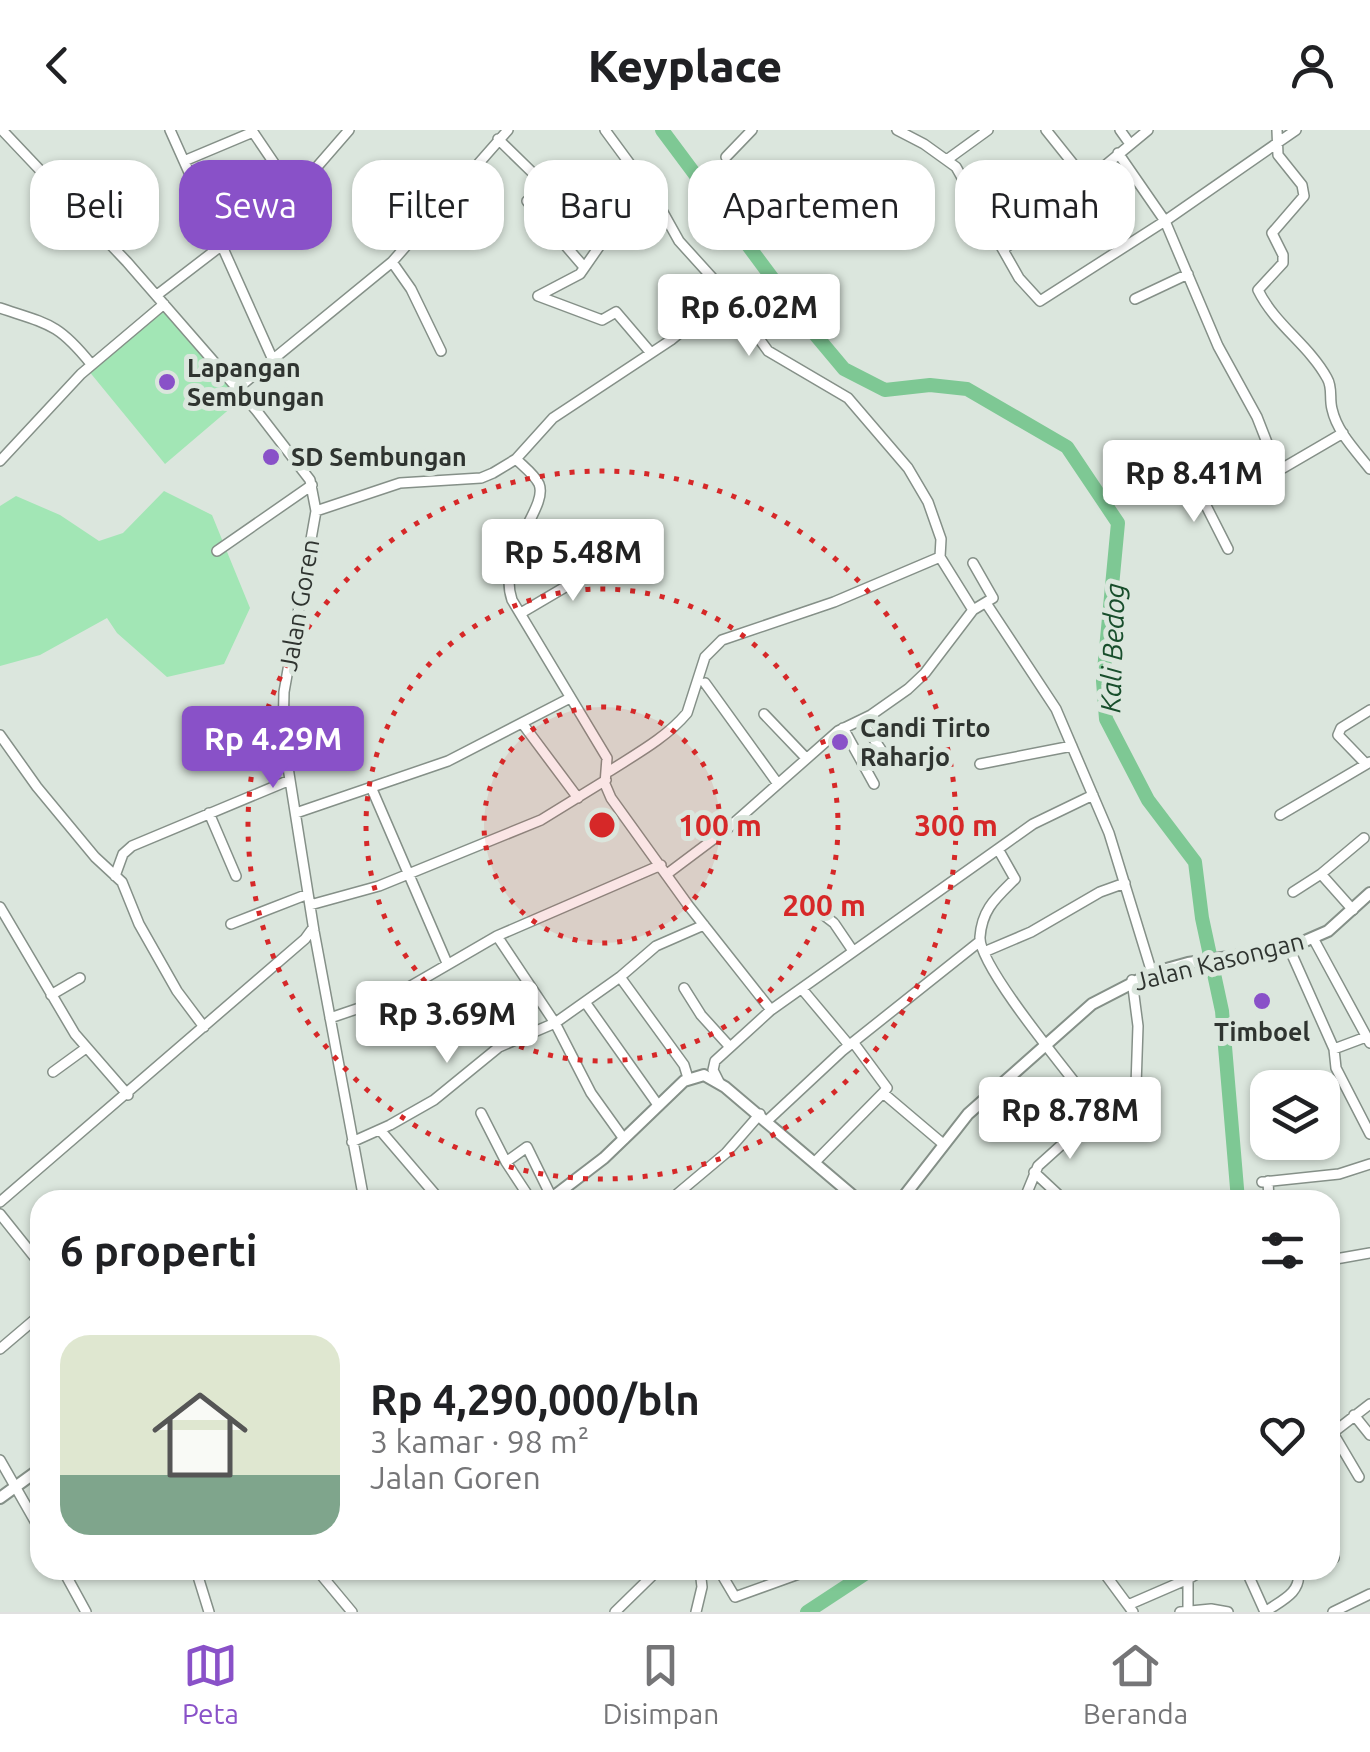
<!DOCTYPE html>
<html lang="id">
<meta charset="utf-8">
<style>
body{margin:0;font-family:Ubuntu,sans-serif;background:#f6f6f6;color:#202124;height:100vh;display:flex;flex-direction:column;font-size:38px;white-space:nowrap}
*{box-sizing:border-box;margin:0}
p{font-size:32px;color:#757577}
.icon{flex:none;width:55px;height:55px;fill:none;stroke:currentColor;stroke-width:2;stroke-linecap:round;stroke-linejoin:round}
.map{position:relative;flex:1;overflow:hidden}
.panel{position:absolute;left:30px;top:1060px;width:1310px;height:390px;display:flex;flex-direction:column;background:#fff;border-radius:30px;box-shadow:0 2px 8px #0004}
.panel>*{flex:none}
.guide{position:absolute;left:30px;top:30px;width:1310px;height:90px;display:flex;gap:20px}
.fabs{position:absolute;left:1250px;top:940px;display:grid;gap:20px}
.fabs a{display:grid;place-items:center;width:90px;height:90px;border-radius:20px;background:#fff;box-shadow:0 2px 8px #0004;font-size:50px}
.price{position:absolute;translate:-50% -85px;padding:0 22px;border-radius:10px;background:#fff;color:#222;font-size:32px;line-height:65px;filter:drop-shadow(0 2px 5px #0008)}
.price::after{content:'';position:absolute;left:50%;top:60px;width:30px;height:22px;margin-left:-15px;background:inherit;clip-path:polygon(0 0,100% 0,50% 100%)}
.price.selected{background:#8951c8;color:#fff}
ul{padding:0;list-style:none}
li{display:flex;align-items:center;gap:30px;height:250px;padding:0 30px}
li+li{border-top:2px solid #e0e0e0}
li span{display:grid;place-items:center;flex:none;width:280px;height:200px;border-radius:30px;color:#555}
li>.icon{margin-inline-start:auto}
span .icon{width:120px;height:120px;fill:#fffc;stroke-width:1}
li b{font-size:42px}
h2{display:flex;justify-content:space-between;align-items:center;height:120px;padding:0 30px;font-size:42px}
.chip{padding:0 35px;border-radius:30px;background:#fff;box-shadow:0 2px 8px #0004;font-size:35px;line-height:90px}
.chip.selected{background:#8951c8;color:#fff}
header{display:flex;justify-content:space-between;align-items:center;height:130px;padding:0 30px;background:#fff;font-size:45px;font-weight:800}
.tabs{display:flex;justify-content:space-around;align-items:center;height:140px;border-top:2px solid #e0e0e0;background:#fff;font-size:28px;color:#757577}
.tabs a{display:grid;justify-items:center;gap:5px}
.tabs .selected{color:#8951c8}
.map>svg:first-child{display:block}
.green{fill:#a2e6b5}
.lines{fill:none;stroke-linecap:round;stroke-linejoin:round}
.river{stroke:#7ec894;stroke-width:14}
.minor-casing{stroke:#859088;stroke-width:12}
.major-casing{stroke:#859088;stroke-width:14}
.minor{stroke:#fff;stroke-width:9}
.major{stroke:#fff;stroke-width:10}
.ring{fill:none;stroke:#d62828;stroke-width:5;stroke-dasharray:5 10}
.poi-dot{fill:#8951c8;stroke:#dbe6dd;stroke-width:4}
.labels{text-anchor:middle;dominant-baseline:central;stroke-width:10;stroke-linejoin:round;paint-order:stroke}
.poi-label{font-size:25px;font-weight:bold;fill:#2f3430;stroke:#dbe6dd;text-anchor:start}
.street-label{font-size:25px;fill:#2f3430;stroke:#dbe6dd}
.water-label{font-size:28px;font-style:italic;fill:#184e2c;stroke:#dbe6dd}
.centre{fill:#d62828;stroke:#dbe6dd;stroke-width:5}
.ring-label{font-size:30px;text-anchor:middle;font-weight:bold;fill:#d62828;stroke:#dbe6dd;stroke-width:10;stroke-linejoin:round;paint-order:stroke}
</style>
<header><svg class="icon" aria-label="back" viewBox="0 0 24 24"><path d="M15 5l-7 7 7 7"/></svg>Keyplace<svg class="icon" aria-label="person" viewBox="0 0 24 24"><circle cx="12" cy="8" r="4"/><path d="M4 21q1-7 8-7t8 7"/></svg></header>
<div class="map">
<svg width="1370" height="1482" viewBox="0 0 1370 1482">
<rect width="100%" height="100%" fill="#dbe6dd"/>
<path class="green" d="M166 176 246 265 165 334 88 240Z
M164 361 212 385 250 478 224 534 167 547 117 503 107 488 40 525 0 536V376L16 366 60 385 99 411 123 403Z"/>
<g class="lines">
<path class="river" d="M662 0 808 196 844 239 885 260 930 255 967 259 1067 317 1118 393 1103 551 1106 589 1148 670 1195 732 1202 788 1222 881 1238 1070
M807 1482 871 1440"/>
<defs>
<path id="minor" d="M2 0 127 132 256 280 310 350 316 381 284 562 283 606 314 801 364 1070
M170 0 273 230
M605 0 655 68 679 111 727 164 768 221 848 268 908 338 928 372 941 409 940 427 973 480
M897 0 924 14 956 37 1019 148 1040 171 1165 91 1296 0
M1046 0 1086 50
M1120 0 1130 14
M1277 0 1278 25 1302 55 1304 66 1272 103 1283 125V133L1258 160C1275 195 1309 215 1327 248 1333 258 1329 268 1332 279 1337 302 1356 321 1370 339
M498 9 538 48
M1118 23 1165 91 1218 216 1257 287 1277 338H1283L1343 303
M726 27 752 0
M948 29 988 0
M184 31 253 2 293 61
M543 54 550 56 605 108
M527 71 584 137
M1004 119 1148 0
M392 132 411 159 441 221
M157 165 303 53 349 0
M538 166 580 144 605 108 625 96 655 68
M538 166 602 190 616 182 651 223
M1135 169 1188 144
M0 178C48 194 58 193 91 234
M238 258 392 132 508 0
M516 329C523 336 535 345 539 354 549 378 496 423 512 470L607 628 605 654 611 668 688 775 771 880
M0 331 81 244 164 174
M316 381 400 353 481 348 493 343 516 329 553 288 671 210 727 164
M1228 419 1195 354 1267 317
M217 421 312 355
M551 426 567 455
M510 450 589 405
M986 473 1056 579 1109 703 1152 843
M521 483 606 433
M705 553 778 654
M764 584 806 628
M861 590 888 630
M522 593 578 668
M843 598 874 654
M0 605 37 657 95 727 122 752 139 794 177 861 204 897
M980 634 1072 616
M1366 634 1338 605 1341 598 1370 580
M608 642C636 624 666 608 687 583L705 527 722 510 834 472 940 427
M371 657 447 833
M209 683 236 746
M296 683 448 631 570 568
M1280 685 1370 632
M998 719 1015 749C996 768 982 779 980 807 978 837 1076 952 1098 982L1038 1036 1024 1070
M667 744 727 699 838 601 871 585 908 559 925 543 973 480 993 468 973 433
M1321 744 1353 780
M115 746 123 724 132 716 290 650
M1293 762 1321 744 1364 708
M310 775 379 756 541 690 606 650
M0 777 75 904 128 965
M821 783 834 793 853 821
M231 794 308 764
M497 806 555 893 591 963 624 1009
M1313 808 1370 913
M1289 818 1334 919 1336 938 1370 1004
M984 822 1031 802 1100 762 1125 753
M620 847 684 935 688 948
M1132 850 1138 896 1136 956
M684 858 701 885 730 917
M802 859 849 915
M51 865 80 848
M585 872 658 975
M330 888 392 867 497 806 661 735
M853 912 887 958 883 963 942 1013
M1334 919 1366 907
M53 942 86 918
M719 952 713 940 715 931 771 880 998 719 1033 694 1093 665
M481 983 506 1032 531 1070
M768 990 842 921 979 812
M380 1000 440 1070
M352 1012 390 995 434 970 499 917 555 893 620 847 656 816 704 795
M816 1031 883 963
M506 1032 527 1017 552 1068
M1034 1042 1064 1070
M1268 1051 1269 1070
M1262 1052 1339 1044 1370 1034
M670 1070 726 1023 760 984
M0 1072 305 809 313 798
M0 1084 40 1134
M1330 1130 1370 1123
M0 1219 40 1185
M1354 1285 1370 1305
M1333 1303 1359 1347
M1330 1305 1370 1274
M0 1330 40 1400
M1330 1430 1334 1428
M63 1440 86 1482
M196 1440 209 1482
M317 1440 352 1482
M719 1440 735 1467 807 1441 819 1440
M1102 1440 1133 1482
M1246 1440 1265 1482C1280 1471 1302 1463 1298 1442
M1128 1475 1188 1449
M1188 1479V1449L1204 1440
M615 1482 658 1440
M696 1482 702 1457 700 1440
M1180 1482 1211 1479 1228 1482
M1333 1482 1370 1464"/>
<path id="major" d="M549 1070 604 1028 684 951 704 945 725 957 858 1070
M901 1070 968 984 1092 874 1152 843 1188 833 1289 818 1328 801 1370 763
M0 1368 40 1339"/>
</defs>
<use href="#minor" class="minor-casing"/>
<use href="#major" class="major-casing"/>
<use href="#minor" class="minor"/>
<use href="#major" class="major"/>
</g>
<circle cx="602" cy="695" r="118" fill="#d62828" fill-opacity=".12"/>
<g class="ring">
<circle cx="602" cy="695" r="118"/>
<circle cx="602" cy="695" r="236"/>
<circle cx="602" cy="695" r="354"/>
</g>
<g class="poi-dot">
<circle cx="167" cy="252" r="10"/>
<circle cx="271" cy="327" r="10"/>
<circle cx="840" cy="612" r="10"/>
<circle cx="1262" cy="871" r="10"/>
</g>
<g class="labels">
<g class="poi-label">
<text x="187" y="238">Lapangan<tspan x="187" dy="29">Sembungan</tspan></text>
<text x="291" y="327">SD Sembungan</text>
<text x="860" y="598">Candi Tirto<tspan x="860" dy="29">Raharjo</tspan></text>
<text x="1262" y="902" text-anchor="middle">Timboel</text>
</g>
<g class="street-label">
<text transform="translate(299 475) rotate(-80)">Jalan Goren</text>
<text transform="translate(1219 831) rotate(-14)">Jalan Kasongan</text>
</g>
<g class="water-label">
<text transform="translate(1112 518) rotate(-88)">Kali Bedog</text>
</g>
</g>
<circle cx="602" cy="695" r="15" class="centre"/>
<g class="ring-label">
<text x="720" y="706">100 m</text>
<text x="956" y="706">300 m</text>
<text x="824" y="786">200 m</text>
</g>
</svg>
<div class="fabs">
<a><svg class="icon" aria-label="layers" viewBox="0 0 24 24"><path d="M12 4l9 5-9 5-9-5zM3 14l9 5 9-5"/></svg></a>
</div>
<b class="price" style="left:749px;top:229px">Rp 6.02M</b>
<b class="price" style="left:1194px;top:395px">Rp 8.41M</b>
<b class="price" style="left:573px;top:474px">Rp 5.48M</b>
<b class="price selected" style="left:273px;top:661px">Rp 4.29M</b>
<b class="price" style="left:447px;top:936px">Rp 3.69M</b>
<b class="price" style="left:1070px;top:1032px">Rp 8.78M</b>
<div class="guide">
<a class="chip">Beli</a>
<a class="chip selected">Sewa</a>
<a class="chip">Filter</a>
<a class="chip">Baru</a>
<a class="chip">Apartemen</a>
<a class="chip">Rumah</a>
</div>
<section class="panel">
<h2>6 properti<svg class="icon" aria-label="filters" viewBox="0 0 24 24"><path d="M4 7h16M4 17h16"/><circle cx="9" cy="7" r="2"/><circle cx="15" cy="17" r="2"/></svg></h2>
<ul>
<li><span style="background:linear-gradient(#dfe7d0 70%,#7fa58c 0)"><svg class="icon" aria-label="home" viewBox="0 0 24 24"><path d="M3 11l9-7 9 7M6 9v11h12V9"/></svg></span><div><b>Rp 4,290,000/bln</b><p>3 kamar · 98 m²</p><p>Jalan Goren</p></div><svg class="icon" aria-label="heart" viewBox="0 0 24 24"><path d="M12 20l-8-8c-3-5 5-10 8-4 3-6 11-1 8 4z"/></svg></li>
</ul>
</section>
</div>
<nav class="tabs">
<a class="selected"><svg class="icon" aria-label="map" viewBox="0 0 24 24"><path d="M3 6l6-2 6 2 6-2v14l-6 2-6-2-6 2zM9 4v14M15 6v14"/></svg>Peta</a>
<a><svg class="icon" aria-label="saved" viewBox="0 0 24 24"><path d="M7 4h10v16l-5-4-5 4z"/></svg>Disimpan</a>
<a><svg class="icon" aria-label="home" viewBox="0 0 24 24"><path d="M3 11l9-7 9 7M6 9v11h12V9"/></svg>Beranda</a>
</nav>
